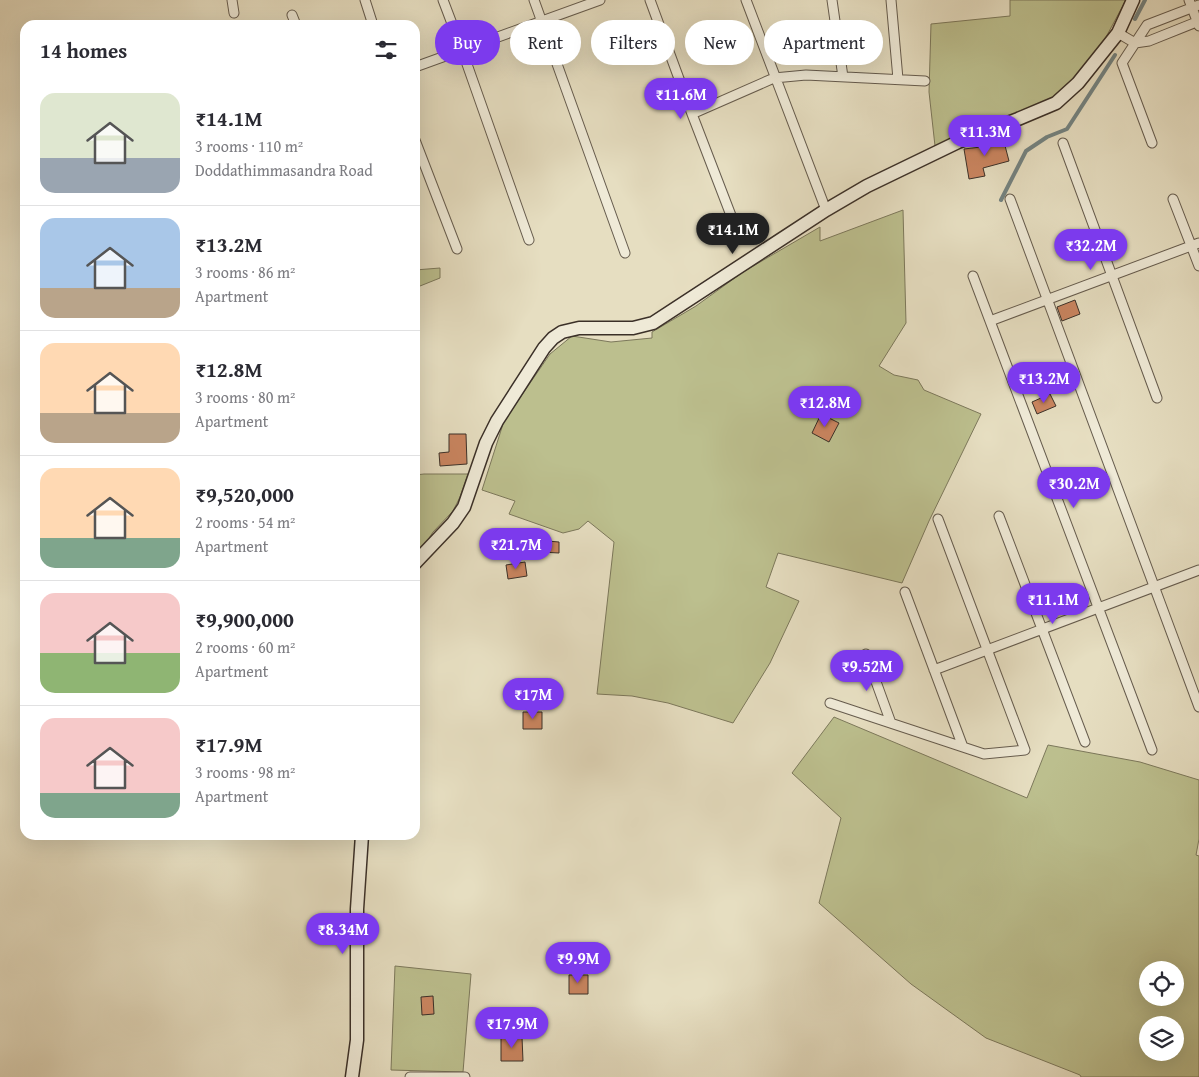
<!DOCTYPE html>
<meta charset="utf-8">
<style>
body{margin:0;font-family:"Gentium Book Plus",serif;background:#f2f2f3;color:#2b2b33;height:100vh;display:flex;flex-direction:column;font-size:19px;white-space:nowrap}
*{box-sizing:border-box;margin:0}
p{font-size:16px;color:#7c7c81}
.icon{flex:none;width:28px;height:28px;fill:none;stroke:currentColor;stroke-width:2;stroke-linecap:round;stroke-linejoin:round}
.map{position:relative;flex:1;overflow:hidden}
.sheet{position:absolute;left:20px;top:20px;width:400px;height:820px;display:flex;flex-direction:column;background:#fff;border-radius:15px;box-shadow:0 5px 20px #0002}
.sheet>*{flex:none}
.banner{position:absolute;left:435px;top:20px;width:475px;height:45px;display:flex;gap:10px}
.buttons{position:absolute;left:1139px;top:961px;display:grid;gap:10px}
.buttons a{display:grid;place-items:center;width:45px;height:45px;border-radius:50%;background:#fff;box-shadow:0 5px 20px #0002;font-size:25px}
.price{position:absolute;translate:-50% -42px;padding:0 11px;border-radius:18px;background:#7c3aed;color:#fff;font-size:16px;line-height:32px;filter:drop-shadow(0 1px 2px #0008)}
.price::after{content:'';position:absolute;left:50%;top:30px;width:15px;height:11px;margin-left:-8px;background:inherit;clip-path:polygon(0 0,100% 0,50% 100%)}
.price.current{background:#222;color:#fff}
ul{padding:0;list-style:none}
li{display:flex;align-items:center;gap:15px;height:125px;padding:0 20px}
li+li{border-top:1px solid #e1e1e2}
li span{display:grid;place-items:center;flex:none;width:140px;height:100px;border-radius:15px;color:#555}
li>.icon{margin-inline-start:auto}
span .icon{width:60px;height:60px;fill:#fffc;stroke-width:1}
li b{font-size:21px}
h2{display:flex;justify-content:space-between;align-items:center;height:60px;padding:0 20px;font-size:21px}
.tag{padding:0 18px;border-radius:22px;background:#fff;box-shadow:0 5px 20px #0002;font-size:18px;line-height:45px}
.tag.current{background:#7c3aed;color:#fff}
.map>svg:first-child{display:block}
.green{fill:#bcbf8e;stroke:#7c785b;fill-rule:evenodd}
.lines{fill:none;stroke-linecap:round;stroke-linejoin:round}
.stream{stroke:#748381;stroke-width:4}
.building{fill:#ca8560;stroke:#3b3028}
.street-casing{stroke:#665c4e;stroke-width:11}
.secondary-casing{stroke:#3b3028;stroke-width:15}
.street{stroke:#efead7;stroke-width:9}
.secondary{stroke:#efead7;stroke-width:12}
</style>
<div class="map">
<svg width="1199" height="1077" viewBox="0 0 1199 1077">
<rect width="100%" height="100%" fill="#e6dec1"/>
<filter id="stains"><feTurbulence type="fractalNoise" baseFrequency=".004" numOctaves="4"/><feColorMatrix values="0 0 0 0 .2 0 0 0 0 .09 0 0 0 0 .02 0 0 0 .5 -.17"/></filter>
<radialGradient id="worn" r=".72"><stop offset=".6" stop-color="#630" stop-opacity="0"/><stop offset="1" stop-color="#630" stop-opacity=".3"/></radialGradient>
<path class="green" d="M1010 0H1126L1106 37 1080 76 1050 100 935 146 929 92 931 24 1010 16Z
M903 210 906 323 879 366 894 375 918 380 924 390 981 414 929 521 902 583 778 553 766 587 799 601 770 663 733 723 668 703 632 696 597 694 614 542 588 521 579 529 563 533 509 514 515 501 482 490 504 421 550 354 572 336 611 342 652 338V332L696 306 743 272 820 227V241Z
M440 268V278L415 288V270Z
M424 474H468L460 497 453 511 433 532 424 546 415 554V475Z
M834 717 1027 798 1048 745 1140 762 1199 780V839L1196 855 1199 856V1077H1081L1080 1075 986 1038 911 984 819 903 841 818 792 773ZM1148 970H1175V998H1148ZM1148 1025H1175V1052H1148Z
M395 966 471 974 463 1072 391 1070Z"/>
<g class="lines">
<path class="stream" d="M1135 19 1145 0
M1001 200 1026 151 1047 137 1067 129 1115 55"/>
</g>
<path class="building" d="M1003 138 1009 161 983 168 985 176 969 179 964 149 981 147 980 144Z
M1075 300 1080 314 1062 321 1057 307Z
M1050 394 1056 406 1037 414 1032 402Z
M821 414 839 423 829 442 812 433Z
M449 434H466L467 464 440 466 439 453 449 452Z
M504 531 517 532 516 545 503 544Z
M523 539 559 542V553L522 551Z
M525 562 527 576 508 579 506 565Z
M523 712H542V729H523Z
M569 975H588V994H569Z
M433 996 434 1014 422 1015 421 997Z
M501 1037H522L523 1061H501Z"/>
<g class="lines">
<defs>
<path id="street" d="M232 0 234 13
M365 0 373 25
M443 0 462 50 529 240
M534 0 625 253
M650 0 692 114 737 231
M746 0 826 210
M832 0 843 77
M891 0 898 79
M1189 0 1199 26
M292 15 296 25
M1118 33 1135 43 1149 41 1199 21
M415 67 600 0
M692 114 774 78 806 75 925 81
M415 140 457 249
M1063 143 1157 398
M1152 143 1122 63 1147 25 1199 5
M1010 199 1199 707
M1173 199 1199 266
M973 276 1152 750
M990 321 1199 243
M999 516 1085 742
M905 592 963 747
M866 654 891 723
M934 670 1199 570
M830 703 984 754 1025 750 938 519
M410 1077H465"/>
<path id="secondary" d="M415 563 453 523 464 507 486 443 497 421 544 348 553 338 562 332 579 328H633L653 323 826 210 867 186 958 142 1018 119 1056 103 1078 83 1118 33 1133 0
M352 1077 357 1040V909L362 835"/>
</defs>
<use href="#street" class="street-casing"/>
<use href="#secondary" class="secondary-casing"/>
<use href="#street" class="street"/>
<use href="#secondary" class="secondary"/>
</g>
<rect width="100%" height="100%" filter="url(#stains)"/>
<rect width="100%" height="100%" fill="url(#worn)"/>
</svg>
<div class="buttons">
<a><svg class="icon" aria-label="locate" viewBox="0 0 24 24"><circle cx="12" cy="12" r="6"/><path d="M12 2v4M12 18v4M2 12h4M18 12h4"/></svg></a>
<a><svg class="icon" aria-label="layers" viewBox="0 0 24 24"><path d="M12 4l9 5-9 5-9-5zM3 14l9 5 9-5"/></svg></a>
</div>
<b class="price" style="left:681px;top:120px">₹11.6M</b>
<b class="price" style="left:985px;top:157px">₹11.3M</b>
<b class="price current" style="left:733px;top:255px">₹14.1M</b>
<b class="price" style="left:1091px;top:271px">₹32.2M</b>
<b class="price" style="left:1044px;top:404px">₹13.2M</b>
<b class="price" style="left:825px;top:428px">₹12.8M</b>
<b class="price" style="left:1074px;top:509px">₹30.2M</b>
<b class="price" style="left:516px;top:570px">₹21.7M</b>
<b class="price" style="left:1053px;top:625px">₹11.1M</b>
<b class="price" style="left:867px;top:692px">₹9.52M</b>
<b class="price" style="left:533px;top:720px">₹17M</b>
<b class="price" style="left:343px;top:955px">₹8.34M</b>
<b class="price" style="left:578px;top:984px">₹9.9M</b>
<b class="price" style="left:512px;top:1049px">₹17.9M</b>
<div class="banner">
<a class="tag current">Buy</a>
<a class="tag">Rent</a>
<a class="tag">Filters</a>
<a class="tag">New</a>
<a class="tag">Apartment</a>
</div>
<section class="sheet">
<h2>14 homes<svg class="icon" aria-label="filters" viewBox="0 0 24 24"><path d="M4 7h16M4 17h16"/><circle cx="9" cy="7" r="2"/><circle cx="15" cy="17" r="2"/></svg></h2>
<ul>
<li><span style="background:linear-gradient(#dfe7d0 65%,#9aa5b1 0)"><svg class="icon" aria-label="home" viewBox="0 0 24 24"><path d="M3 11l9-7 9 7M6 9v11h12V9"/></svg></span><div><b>₹14.1M</b><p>3 rooms · 110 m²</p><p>Doddathimmasandra Road</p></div></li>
<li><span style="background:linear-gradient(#a9c7e8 70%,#b9a48a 0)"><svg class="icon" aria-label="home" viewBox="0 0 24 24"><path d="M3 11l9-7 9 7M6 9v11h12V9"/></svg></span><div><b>₹13.2M</b><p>3 rooms · 86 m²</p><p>Apartment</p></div></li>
<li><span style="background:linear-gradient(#ffd9b3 70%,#b9a48a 0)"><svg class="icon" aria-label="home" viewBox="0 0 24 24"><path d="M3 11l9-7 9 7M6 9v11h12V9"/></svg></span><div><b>₹12.8M</b><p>3 rooms · 80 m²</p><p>Apartment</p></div></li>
<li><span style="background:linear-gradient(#ffd9b3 70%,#7fa58c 0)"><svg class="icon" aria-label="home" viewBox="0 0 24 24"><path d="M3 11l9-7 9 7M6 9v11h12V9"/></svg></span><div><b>₹9,520,000</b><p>2 rooms · 54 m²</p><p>Apartment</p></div></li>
<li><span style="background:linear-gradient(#f6c9c9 60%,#8fb573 0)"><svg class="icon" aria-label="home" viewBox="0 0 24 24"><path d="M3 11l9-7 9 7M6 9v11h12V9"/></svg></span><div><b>₹9,900,000</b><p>2 rooms · 60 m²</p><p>Apartment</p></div></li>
<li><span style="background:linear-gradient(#f6c9c9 75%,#7fa58c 0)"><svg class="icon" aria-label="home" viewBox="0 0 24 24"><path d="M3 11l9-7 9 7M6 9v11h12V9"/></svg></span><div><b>₹17.9M</b><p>3 rooms · 98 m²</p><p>Apartment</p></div></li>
</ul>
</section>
</div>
